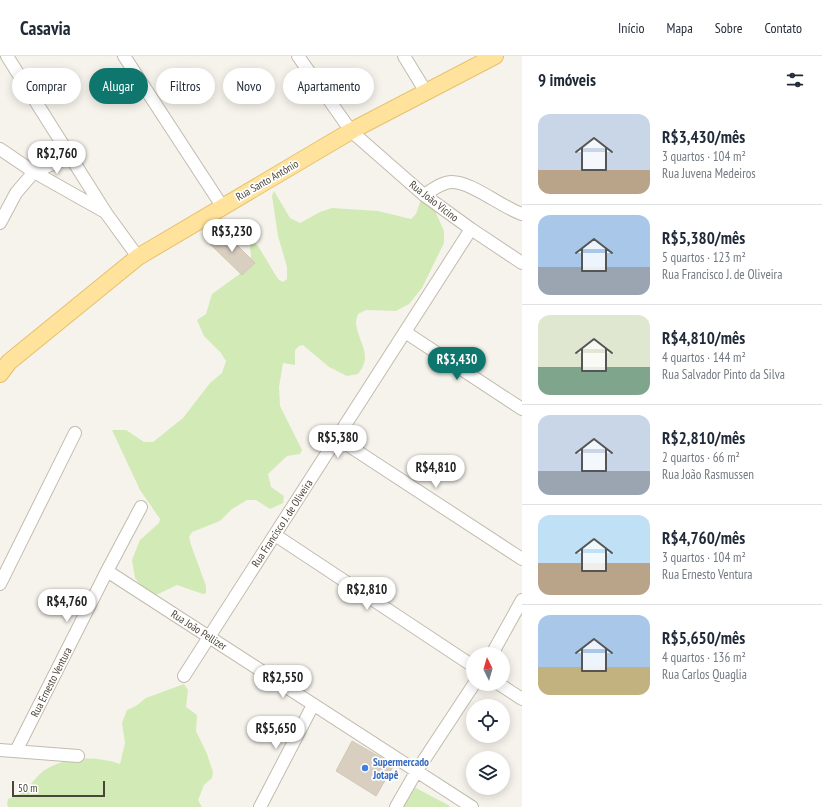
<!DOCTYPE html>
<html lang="pt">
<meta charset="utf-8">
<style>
body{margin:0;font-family:"PT Sans Narrow",sans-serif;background:#f2f2f3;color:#1f2937;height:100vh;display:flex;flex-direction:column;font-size:15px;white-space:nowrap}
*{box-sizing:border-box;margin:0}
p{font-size:13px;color:#747a83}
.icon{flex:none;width:22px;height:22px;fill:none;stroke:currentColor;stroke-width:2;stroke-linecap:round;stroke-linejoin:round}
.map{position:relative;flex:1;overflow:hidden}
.side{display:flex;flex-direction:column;background:#fff;width:300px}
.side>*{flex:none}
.hud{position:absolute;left:12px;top:12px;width:380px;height:36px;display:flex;gap:8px}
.needle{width:26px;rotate:355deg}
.tools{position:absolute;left:466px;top:591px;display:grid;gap:8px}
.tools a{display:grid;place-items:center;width:44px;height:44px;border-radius:50%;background:#fff;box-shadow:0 2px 10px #0003;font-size:20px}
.scale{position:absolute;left:12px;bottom:10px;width:93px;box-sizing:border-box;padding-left:4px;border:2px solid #4b4439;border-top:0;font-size:11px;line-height:14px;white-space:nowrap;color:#4b4439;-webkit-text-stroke:3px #fff;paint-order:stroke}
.price{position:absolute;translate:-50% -34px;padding:0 9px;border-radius:14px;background:#fff;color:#222;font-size:13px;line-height:26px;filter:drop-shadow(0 1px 2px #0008)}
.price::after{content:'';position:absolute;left:50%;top:24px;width:12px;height:9px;margin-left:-6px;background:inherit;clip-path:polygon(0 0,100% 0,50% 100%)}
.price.active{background:#0f766e;color:#fff}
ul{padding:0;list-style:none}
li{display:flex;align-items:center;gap:12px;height:100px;padding:0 16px}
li+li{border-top:1px solid #e0e1e3}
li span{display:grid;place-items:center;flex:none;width:112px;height:80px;border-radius:12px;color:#555}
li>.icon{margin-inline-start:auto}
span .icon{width:48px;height:48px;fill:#fffc;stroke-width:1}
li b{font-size:17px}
h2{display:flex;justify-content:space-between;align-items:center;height:48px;padding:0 16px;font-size:17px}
.tag{padding:0 14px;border-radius:18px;background:#fff;box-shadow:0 2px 10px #0003;font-size:14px;line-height:36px}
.tag.active{background:#0f766e;color:#fff}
header{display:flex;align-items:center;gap:24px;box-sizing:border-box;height:56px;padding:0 20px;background:#fff;border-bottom:1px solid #e0e1e3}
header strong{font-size:19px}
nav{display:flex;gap:22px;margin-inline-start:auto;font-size:14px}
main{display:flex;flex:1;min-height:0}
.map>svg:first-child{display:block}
.green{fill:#d2eab5}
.building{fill:#d8cfc1;stroke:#d3c7b4}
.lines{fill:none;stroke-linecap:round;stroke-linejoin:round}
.minor-casing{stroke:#c2bbae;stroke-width:14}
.major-casing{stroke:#e6c16a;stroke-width:18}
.minor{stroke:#fff;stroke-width:12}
.major{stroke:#ffe39c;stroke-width:16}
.shop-dot{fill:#3f7fe0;stroke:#fff;stroke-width:1.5}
.labels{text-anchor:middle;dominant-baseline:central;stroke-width:3.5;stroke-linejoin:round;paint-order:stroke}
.street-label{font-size:11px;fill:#4b4439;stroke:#fff}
.shop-label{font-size:11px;font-weight:bold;fill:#366cbe;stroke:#fff;text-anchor:start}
</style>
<header>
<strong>Casavia</strong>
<nav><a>Início</a><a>Mapa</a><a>Sobre</a><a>Contato</a></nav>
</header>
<main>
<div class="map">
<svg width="522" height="751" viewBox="0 0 522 751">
<rect width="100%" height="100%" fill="#f6f3ec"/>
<path class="green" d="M274 135 290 162 300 167 320 156 332 152 378 155 411 163 416 158 422 140 432 136 439 143 436 157 444 175V187L422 232 409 248 396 255 366 254 358 258C357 261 356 264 356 267 358 287 374 299 358 318L347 320 329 311 303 289 299 290 295 294V309L283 307 279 331 280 350 302 394 300 398 287 400 268 418 271 431 284 440 283 447 270 453 256 444H247L232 453 220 465 192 476 189 481 191 489 206 530V537L203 538 177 529 156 539 149 540 135 522 132 504 140 484 159 467 160 463 140 434 112 374H126L144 386H153L183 362 210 327 222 317 226 305 221 297 204 280 197 264 206 258 212 238 248 212 251 200 249 182 258 190 278 223 283 226 287 223V211L278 180 272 140Z
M184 628 188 634 186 651 197 659 196 675 207 698 213 716 212 722 204 729 198 744 202 751H9L7 749 8 743C14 740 20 738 25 734 32 728 37 719 45 714 67 700 96 700 120 708L125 687 122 667 127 654 136 650 146 642Z
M414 731 450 750 449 751H403Z"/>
<path class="building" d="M223 175 255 207 242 219 210 188Z
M352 685 394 709 376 740 336 715Z"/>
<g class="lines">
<defs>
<path id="minor" d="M7 0 106 157 138 201
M124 0 222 150
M298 0 351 75 424 139 471 173 522 207
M404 0 426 36
M0 93 34 116 105 156
M424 139C432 134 442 126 452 126 472 126 501 151 522 158
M0 167 16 137 34 116 71 100
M405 276 522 353
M337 382 522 503
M275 479 473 610
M107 515 472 751
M0 528 75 377
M492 598 522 544
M184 620 471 173
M499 628 522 643
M0 694 78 700
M16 695 107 515 141 451
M260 751 313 649
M396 751 416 716 474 628"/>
<path id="major" d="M0 318 9 306 138 201 351 75 495 0"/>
</defs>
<use href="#minor" class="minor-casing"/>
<use href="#major" class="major-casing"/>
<use href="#minor" class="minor"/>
<use href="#major" class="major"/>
</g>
<circle class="shop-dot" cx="365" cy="712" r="4"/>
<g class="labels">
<g class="street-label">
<text transform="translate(267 124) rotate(-30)">Rua Santo Antônio</text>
<text transform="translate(434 145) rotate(38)">Rua João Vicino</text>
<text transform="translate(282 467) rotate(-57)">Rua Francisco J. de Oliveira</text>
<text transform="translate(199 574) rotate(33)">Rua João Pellizer</text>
<text transform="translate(51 626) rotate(-63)">Rua Ernesto Ventura</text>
</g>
<g class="shop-label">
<text x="373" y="706">Supermercado<tspan x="373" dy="13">Jotapê</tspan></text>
</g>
</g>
</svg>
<div class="tools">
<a><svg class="needle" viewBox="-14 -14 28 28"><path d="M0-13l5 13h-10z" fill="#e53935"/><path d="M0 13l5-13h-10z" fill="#747a83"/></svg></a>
<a><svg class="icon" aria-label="locate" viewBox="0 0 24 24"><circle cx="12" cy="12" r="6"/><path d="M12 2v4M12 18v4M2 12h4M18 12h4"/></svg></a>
<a><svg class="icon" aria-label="layers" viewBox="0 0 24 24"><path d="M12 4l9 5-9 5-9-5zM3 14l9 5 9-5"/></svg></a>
</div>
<div class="scale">50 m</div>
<b class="price" style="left:57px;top:119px">R$2,760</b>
<b class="price" style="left:232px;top:197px">R$3,230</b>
<b class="price active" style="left:457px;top:325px">R$3,430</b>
<b class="price" style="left:338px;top:403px">R$5,380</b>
<b class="price" style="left:436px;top:433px">R$4,810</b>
<b class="price" style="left:367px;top:555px">R$2,810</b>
<b class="price" style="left:67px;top:567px">R$4,760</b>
<b class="price" style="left:283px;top:643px">R$2,550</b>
<b class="price" style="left:276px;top:694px">R$5,650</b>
<div class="hud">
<a class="tag">Comprar</a>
<a class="tag active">Alugar</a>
<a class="tag">Filtros</a>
<a class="tag">Novo</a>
<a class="tag">Apartamento</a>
</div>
</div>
<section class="side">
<h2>9 imóveis<svg class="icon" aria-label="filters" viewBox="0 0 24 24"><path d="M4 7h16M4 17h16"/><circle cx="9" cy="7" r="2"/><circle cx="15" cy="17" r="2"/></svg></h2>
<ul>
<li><span style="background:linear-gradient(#c9d6e8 70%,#b9a48a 0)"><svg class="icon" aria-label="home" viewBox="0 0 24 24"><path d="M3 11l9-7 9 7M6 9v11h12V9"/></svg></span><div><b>R$3,430/mês</b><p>3 quartos · 104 m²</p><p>Rua Juvena Medeiros</p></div></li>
<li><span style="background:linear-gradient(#a9c7e8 65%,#9aa5b1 0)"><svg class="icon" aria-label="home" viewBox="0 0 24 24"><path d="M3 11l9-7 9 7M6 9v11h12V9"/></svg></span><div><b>R$5,380/mês</b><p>5 quartos · 123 m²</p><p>Rua Francisco J. de Oliveira</p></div></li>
<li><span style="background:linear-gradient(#dfe7d0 65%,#7fa58c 0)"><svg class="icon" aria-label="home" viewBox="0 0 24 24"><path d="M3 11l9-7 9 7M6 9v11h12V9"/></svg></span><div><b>R$4,810/mês</b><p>4 quartos · 144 m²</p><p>Rua Salvador Pinto da Silva</p></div></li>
<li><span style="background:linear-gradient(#c9d6e8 70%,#9aa5b1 0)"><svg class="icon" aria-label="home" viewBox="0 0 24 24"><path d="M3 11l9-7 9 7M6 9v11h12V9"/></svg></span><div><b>R$2,810/mês</b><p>2 quartos · 66 m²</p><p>Rua João Rasmussen</p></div></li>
<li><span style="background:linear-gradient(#bfe0f5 60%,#b9a48a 0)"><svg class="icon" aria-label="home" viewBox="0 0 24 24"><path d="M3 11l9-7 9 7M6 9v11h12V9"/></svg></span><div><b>R$4,760/mês</b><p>3 quartos · 104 m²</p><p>Rua Ernesto Ventura</p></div></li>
<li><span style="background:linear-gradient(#a9c7e8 65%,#c2b280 0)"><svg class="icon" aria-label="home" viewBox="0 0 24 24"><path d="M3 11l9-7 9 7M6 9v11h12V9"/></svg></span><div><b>R$5,650/mês</b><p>4 quartos · 136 m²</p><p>Rua Carlos Quaglia</p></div></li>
</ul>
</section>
</main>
